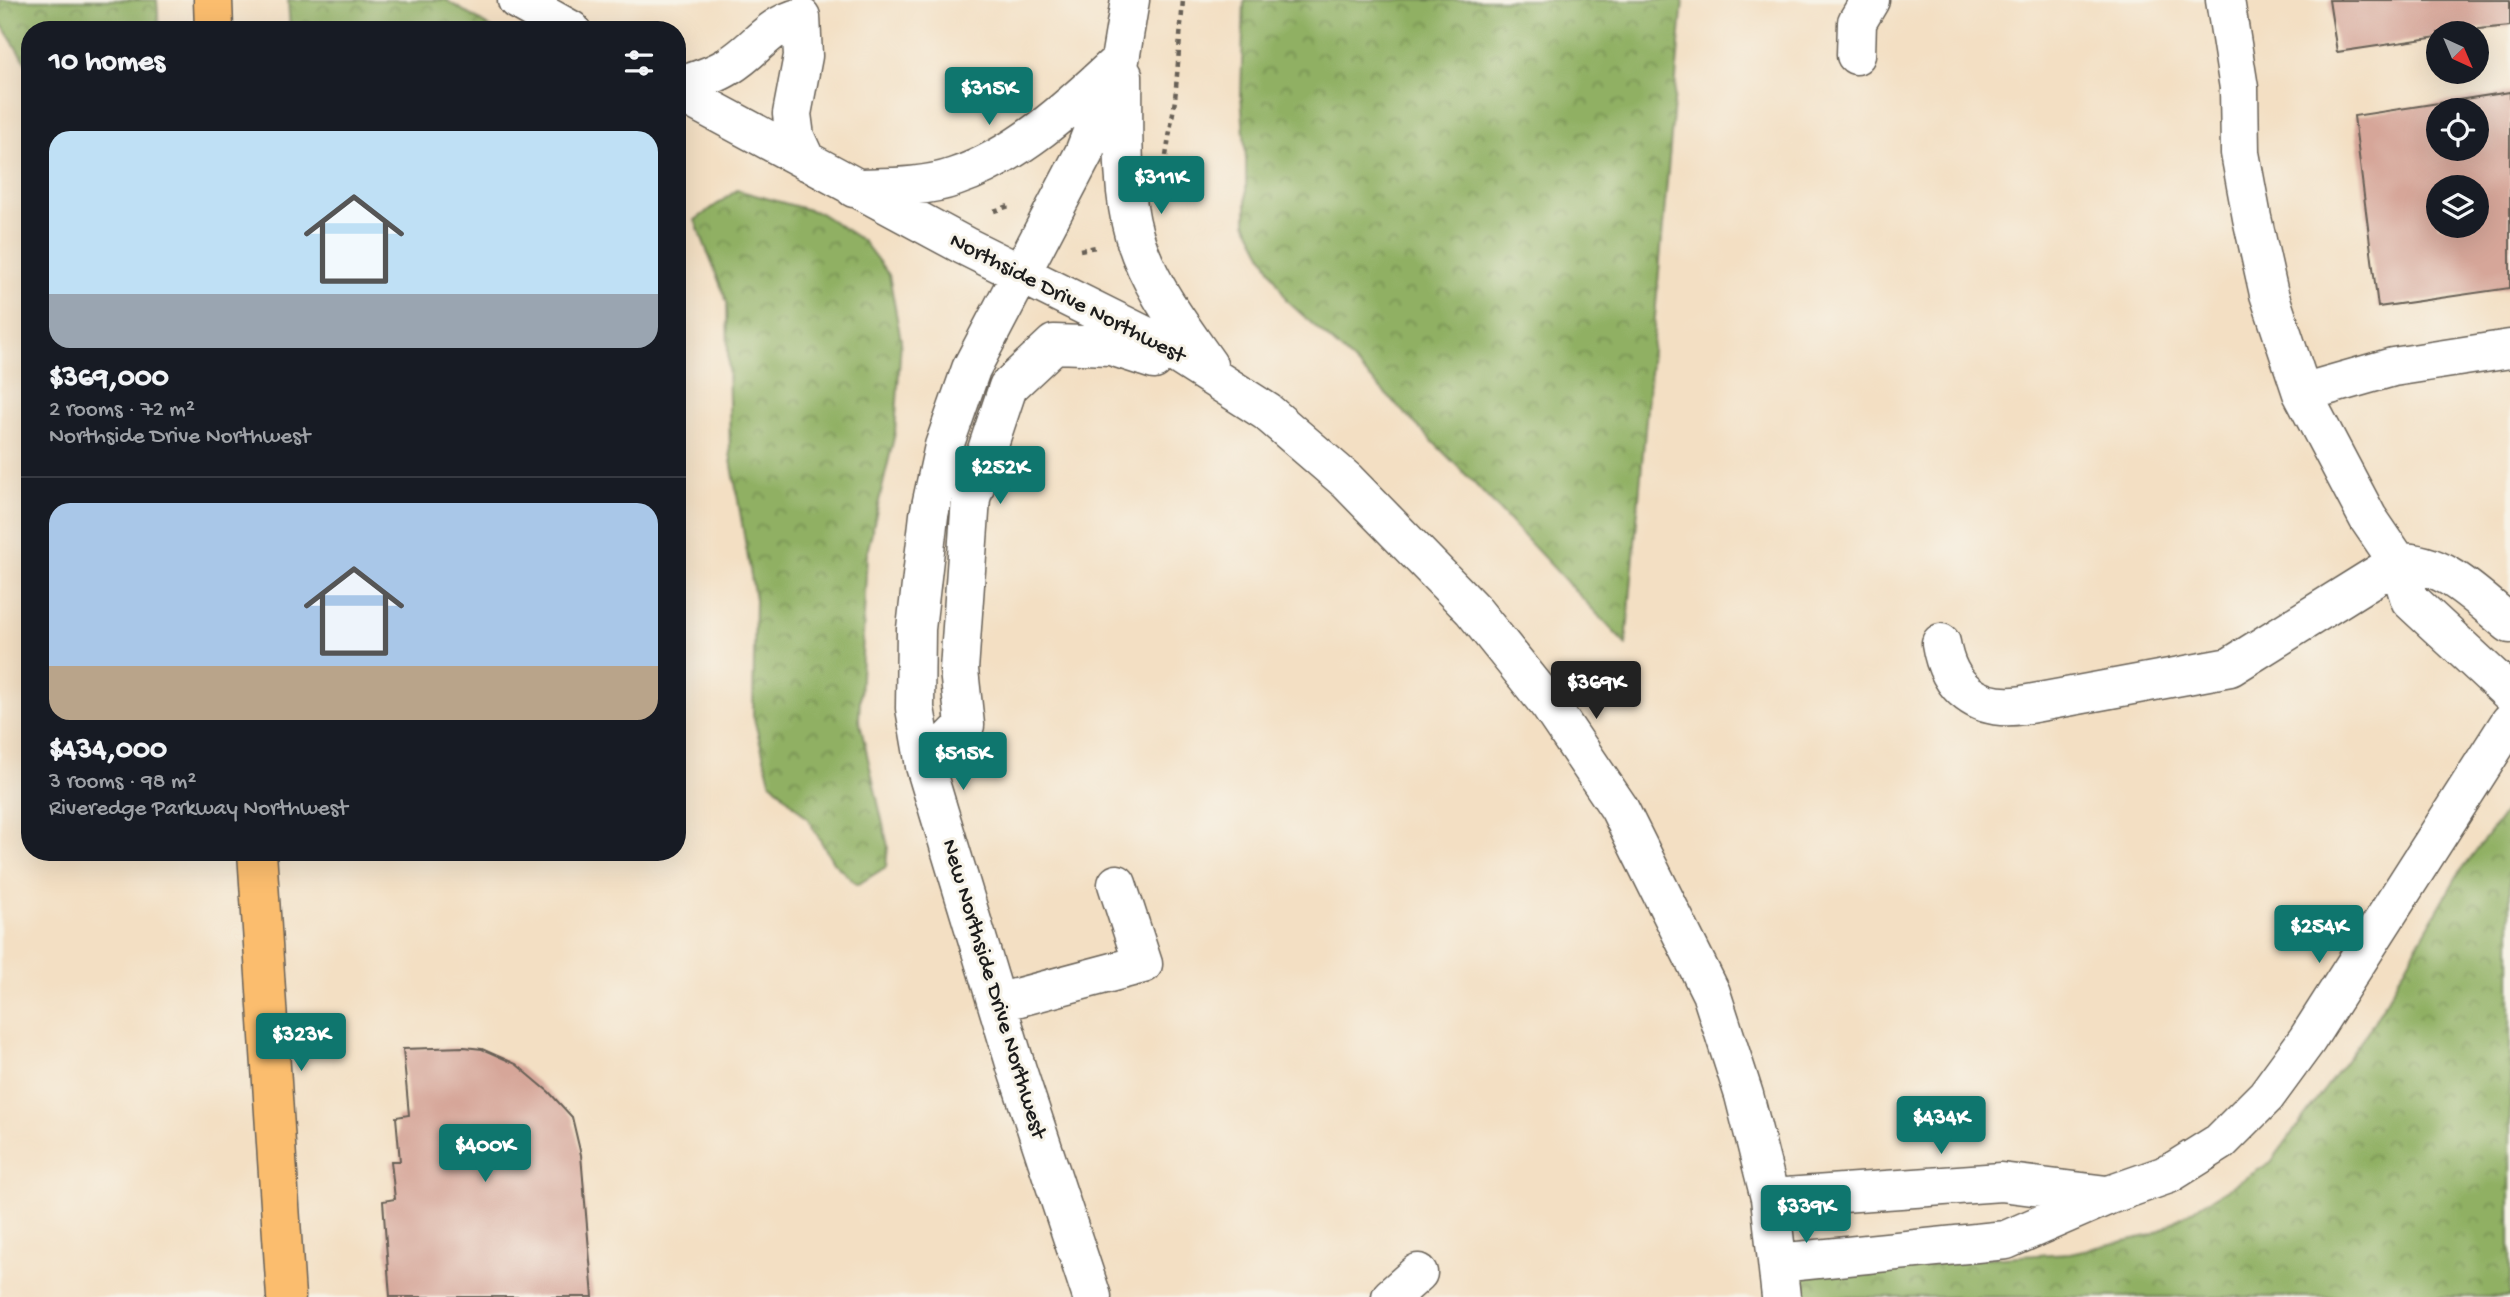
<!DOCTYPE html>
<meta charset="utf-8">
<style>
body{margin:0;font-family:"Gochi Hand",sans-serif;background:#242831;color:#f1f3f6;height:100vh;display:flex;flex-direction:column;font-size:26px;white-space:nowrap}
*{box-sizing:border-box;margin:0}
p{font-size:23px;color:#9ea1a6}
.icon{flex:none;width:38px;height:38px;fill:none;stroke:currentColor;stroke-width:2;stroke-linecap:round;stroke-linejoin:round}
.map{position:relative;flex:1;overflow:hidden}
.sheet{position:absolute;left:21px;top:21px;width:665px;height:840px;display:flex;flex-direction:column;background:#171b24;border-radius:28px;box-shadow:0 7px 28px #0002}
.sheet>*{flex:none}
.needle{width:46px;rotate:136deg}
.controls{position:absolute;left:2426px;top:21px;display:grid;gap:14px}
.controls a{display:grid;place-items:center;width:63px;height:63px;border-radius:50%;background:#171b24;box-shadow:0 7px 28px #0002;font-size:35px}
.price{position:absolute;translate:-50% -60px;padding:0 16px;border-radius:7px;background:#0f766e;color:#fff;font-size:23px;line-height:46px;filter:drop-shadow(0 2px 4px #0008)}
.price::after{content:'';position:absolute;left:50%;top:42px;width:21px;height:16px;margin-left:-10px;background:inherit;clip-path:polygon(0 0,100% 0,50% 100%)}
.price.selected{background:#222;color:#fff}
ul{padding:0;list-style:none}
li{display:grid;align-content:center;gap:14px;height:371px;padding:0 28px}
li+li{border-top:2px solid #363941}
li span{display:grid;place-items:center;height:217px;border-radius:21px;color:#555}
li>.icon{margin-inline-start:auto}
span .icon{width:126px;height:126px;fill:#fffc;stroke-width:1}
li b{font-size:30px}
h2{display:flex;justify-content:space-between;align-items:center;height:84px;padding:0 28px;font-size:30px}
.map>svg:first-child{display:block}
.forest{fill:url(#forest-crowns);stroke:#566640;stroke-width:2}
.building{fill:#d6a699;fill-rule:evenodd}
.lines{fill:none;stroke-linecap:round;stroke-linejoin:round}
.minor-casing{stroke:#676056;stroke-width:41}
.major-casing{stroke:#676056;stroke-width:41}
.path{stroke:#676056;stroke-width:4.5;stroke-dasharray:5 5;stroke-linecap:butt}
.minor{stroke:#fff;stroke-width:38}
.major{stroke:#fbbd6e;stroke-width:38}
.labels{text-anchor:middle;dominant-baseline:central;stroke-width:6;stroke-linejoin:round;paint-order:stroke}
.street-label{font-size:23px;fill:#1c1c1c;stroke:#f7f3e8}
</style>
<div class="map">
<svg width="2510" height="1297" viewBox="0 0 2510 1297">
<defs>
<pattern id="forest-crowns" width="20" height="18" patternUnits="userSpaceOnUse" patternTransform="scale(1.75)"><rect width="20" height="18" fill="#90b063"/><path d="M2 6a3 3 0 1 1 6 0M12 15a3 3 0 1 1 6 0" fill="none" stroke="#758e51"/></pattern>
</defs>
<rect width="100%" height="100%" fill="#f7f3e8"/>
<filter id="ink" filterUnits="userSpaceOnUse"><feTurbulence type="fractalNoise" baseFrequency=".0143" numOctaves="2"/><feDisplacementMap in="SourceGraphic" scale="14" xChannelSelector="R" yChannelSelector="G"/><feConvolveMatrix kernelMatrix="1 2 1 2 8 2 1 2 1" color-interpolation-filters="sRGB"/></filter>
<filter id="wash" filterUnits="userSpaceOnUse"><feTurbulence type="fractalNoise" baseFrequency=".00686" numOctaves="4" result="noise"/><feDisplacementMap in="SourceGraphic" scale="28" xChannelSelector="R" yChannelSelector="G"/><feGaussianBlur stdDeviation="1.57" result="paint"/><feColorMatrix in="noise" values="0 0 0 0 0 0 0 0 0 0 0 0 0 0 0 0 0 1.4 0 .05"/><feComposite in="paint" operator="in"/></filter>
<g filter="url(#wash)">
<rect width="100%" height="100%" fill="#f3dfc3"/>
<path class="forest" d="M0 0H157L159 30H30V70L0 22Z
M288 0H446L495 30H290Z
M1244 0H1683L1626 645 1472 481 1353 361 1287 301 1246 223V160L1241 95Z
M737 190 820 213 863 241 889 275 901 340 895 433 867 553 859 719 888 846 886 867 857 885 833 862 808 819 770 781 753 715 755 599 730 454 727 302 695 220Z
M2510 805V1297H1794L1796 1269 2070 1253 2152 1235 2271 1162 2372 1025 2457 876Z"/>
<g id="blocks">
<path class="building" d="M2329 0H2510V26L2438 33V37L2337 52Z
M2510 92V288L2378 307 2354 116ZM2438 110H2476V149H2438ZM2438 187H2476V226H2438Z
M464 1047 482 1049 516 1064 549 1092 572 1117 581 1155 593 1297H390L383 1201 395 1199 391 1161H400L396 1117 409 1115 403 1049Z"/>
</g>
</g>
<g filter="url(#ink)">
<use href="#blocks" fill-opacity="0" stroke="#676056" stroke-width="2"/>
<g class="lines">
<defs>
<path id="minor" d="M517 0 571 30
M2225 0 2239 88 2240 153 2252 218 2269 294 2302 393 2368 518 2398 562 2410 600 2510 693
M1856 55 1857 22 1870 0
M1123 75C1124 127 1120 185 1134 235 1148 284 1180 325 1208 365
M677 87C695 81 713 76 729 66 757 49 767 26 801 17L803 56 792 114 795 137 806 161
M677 91 965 246 1156 341 1267 412 1347 481 1473 610 1550 706 1619 808 1711 993 1744 1095 1770 1198 1781 1297
M854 188C887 187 924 188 955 177 1017 156 1069 108 1116 64
M2302 393 2393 367 2510 349
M1941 643C1948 688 1978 712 2023 705L2230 667 2398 562C2446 562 2475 596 2510 624
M925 766 965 725 959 670 971 498 1008 387 1054 344 1111 346 1154 360
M997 1003 1143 964 1117 884
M1770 1198 2001 1182 2107 1195
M1778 1263 2006 1240 2109 1195 2169 1174 2220 1142 2266 1096 2307 1040 2510 722
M1092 1297 1017 1070 925 766 915 708 916 629 929 515 944 446 971 369 1084 153 1120 60 1130 0
M1391 1297 1418 1273"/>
<path id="major" d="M213 0 214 30
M257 852 286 1297"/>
</defs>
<use href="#minor" class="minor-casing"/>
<use href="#major" class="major-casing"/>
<path class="path" d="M1166 156 1175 100 1183 0
M994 211 1012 205
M1080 250 1096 247"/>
<use href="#minor" class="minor"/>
<use href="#major" class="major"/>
</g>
</g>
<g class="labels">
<g class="street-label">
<text transform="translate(1067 299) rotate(27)">Northside Drive Northwest</text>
<text transform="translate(993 989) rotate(73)">New Northside Drive Northwest</text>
</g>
</g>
</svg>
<div class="controls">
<a><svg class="needle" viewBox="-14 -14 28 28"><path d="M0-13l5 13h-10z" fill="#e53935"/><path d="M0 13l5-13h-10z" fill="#9ea1a6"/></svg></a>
<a><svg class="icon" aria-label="locate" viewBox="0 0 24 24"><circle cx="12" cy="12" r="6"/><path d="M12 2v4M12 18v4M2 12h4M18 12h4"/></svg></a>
<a><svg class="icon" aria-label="layers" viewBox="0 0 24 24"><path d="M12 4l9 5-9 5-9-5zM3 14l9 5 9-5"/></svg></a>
</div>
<b class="price" style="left:989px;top:127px">$315K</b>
<b class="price" style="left:1161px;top:216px">$311K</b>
<b class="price" style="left:1000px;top:506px">$252K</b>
<b class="price selected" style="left:1596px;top:721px">$369K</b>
<b class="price" style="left:963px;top:792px">$515K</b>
<b class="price" style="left:2319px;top:965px">$254K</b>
<b class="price" style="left:301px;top:1073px">$323K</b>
<b class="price" style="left:1941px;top:1156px">$434K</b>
<b class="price" style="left:485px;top:1184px">$400K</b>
<b class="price" style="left:1806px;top:1245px">$339K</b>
<section class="sheet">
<h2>10 homes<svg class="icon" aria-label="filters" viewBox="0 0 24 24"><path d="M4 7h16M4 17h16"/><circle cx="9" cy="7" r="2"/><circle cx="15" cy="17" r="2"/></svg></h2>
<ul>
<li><span style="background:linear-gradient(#bfe0f5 75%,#9aa5b1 0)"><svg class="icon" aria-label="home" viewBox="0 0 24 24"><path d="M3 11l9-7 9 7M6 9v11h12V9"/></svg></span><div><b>$369,000</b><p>2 rooms · 72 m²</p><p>Northside Drive Northwest</p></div></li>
<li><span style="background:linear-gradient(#a9c7e8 75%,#b9a48a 0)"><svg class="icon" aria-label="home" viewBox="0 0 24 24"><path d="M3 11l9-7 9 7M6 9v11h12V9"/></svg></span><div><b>$434,000</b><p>3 rooms · 98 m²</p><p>Riveredge Parkway Northwest</p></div></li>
</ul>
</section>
</div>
